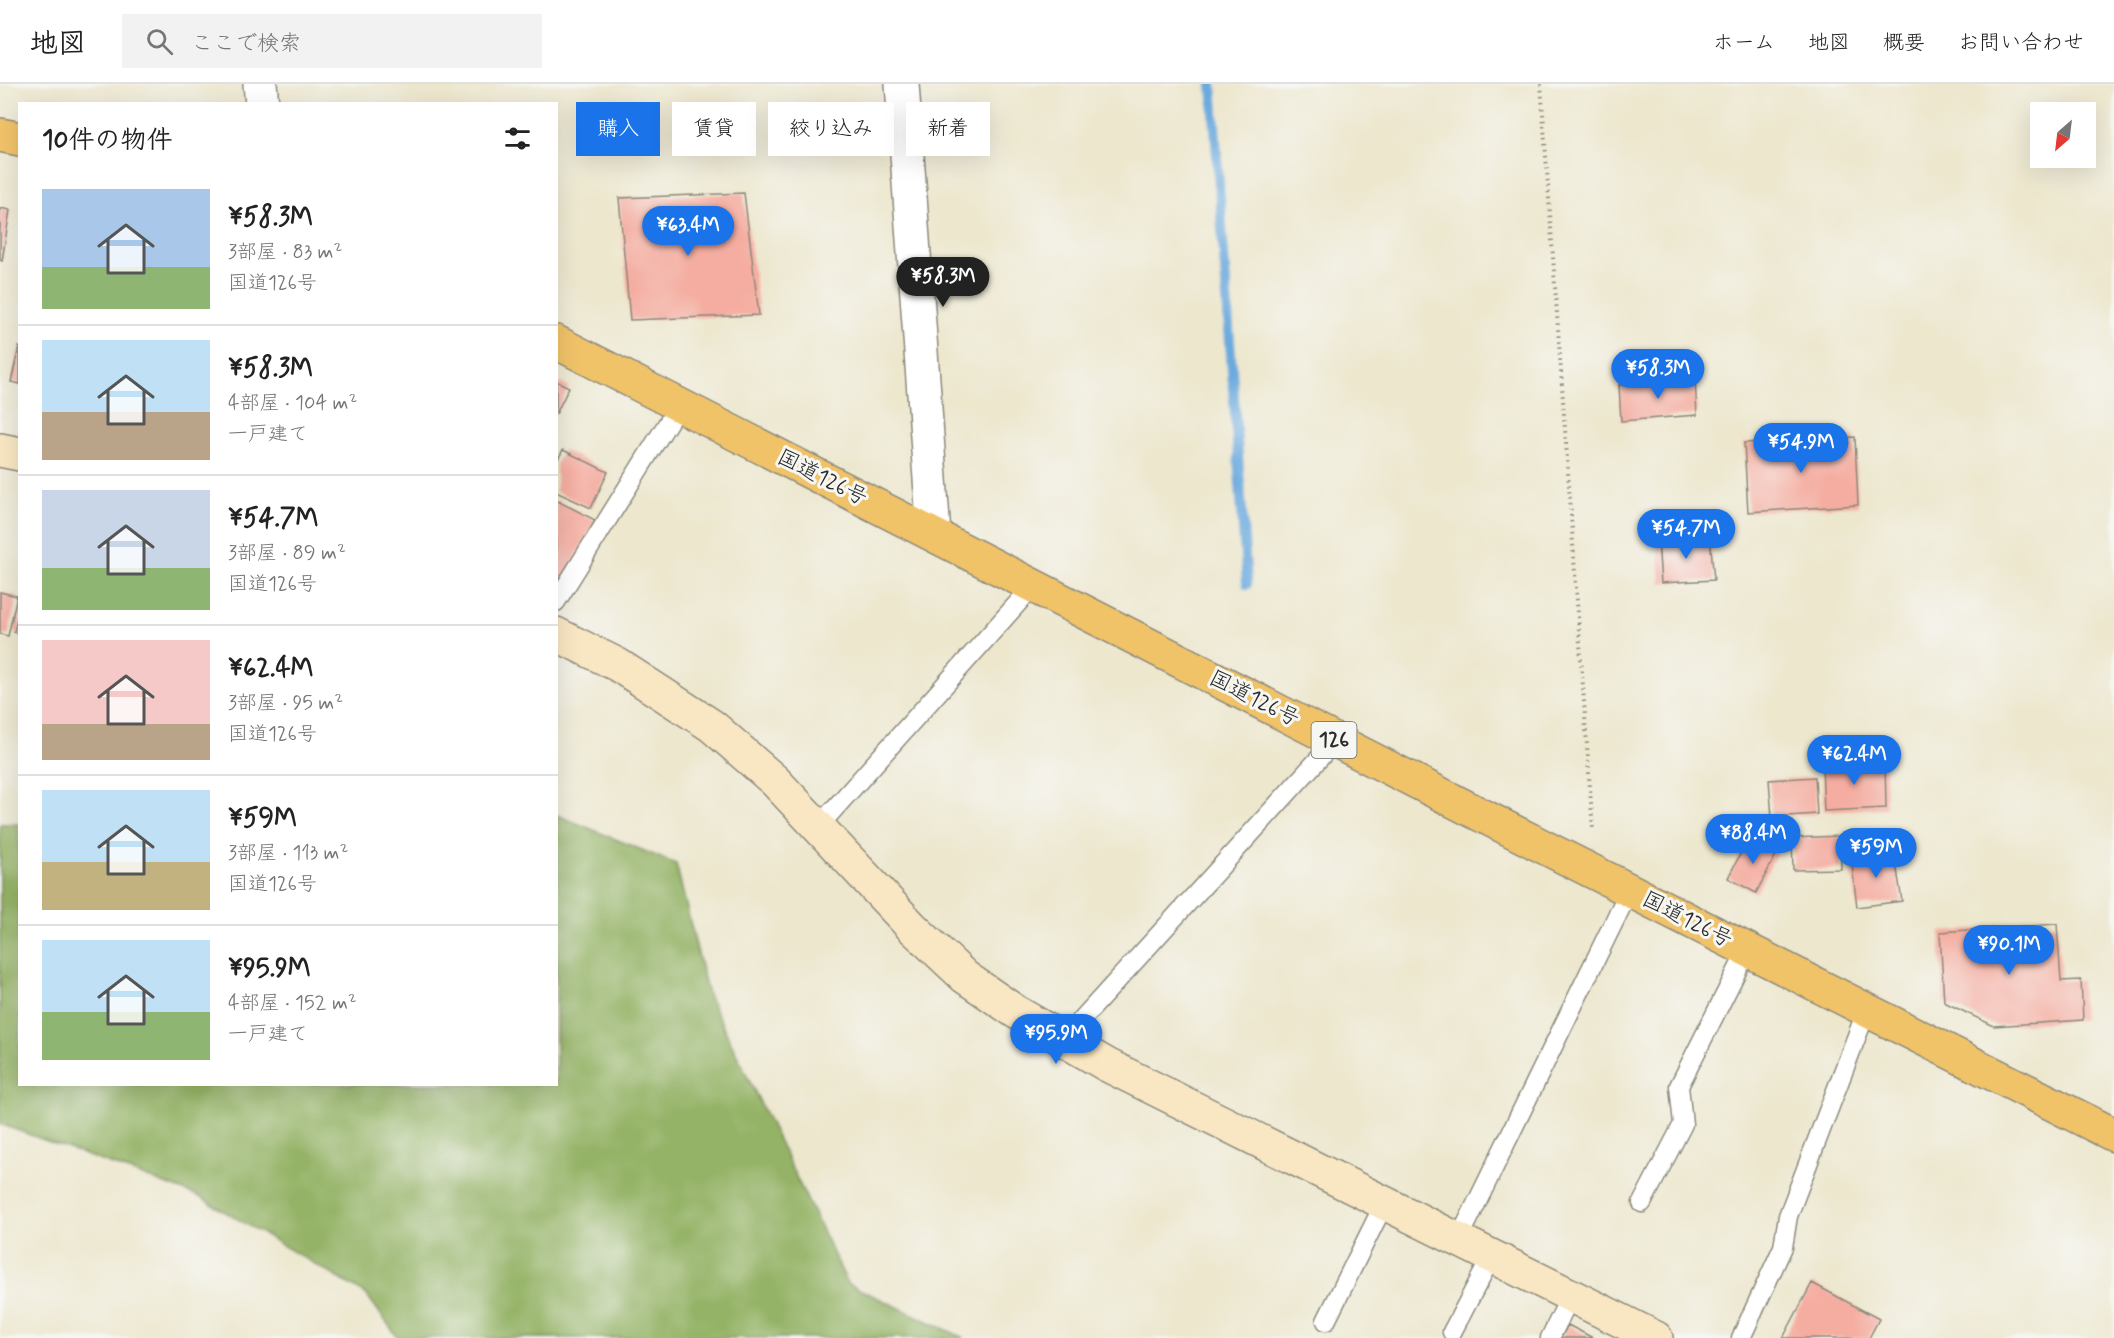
<!DOCTYPE html>
<html lang="ja">
<meta charset="utf-8">
<style>
body{margin:0;font-family:Mynerve,"Klee One",sans-serif;background:#f2f2f2;color:#222;height:100vh;display:flex;flex-direction:column;font-size:22px;white-space:nowrap}
*{box-sizing:border-box;margin:0}
p{font-size:20px;color:#767676}
.icon{flex:none;width:33px;height:33px;fill:none;stroke:currentColor;stroke-width:2;stroke-linecap:round;stroke-linejoin:round}
.map{position:relative;flex:1;overflow:hidden}
.details{position:absolute;left:18px;top:18px;width:540px;height:984px;display:flex;flex-direction:column;background:#fff;border-radius:0px;box-shadow:0 6px 24px #0002}
.details>*{flex:none}
.banner{position:absolute;left:576px;top:18px;width:570px;height:54px;display:flex;gap:12px}
.needle{width:39px;rotate:208deg}
.fabs{position:absolute;left:2030px;top:18px;display:grid;gap:12px}
.fabs a{display:grid;place-items:center;width:66px;height:66px;border-radius:0px;background:#fff;box-shadow:0 6px 24px #0002;font-size:30px}
.price{position:absolute;translate:-50% -51px;padding:0 14px;border-radius:21px;background:#1a73e8;color:#fff;font-size:20px;line-height:39px;filter:drop-shadow(0 2px 3px #0008)}
.price::after{content:'';position:absolute;left:50%;top:36px;width:18px;height:14px;margin-left:-9px;background:inherit;clip-path:polygon(0 0,100% 0,50% 100%)}
.price.selected{background:#222;color:#fff}
ul{padding:0;list-style:none}
li{display:flex;align-items:center;gap:18px;height:150px;padding:0 24px}
li+li{border-top:2px solid #e0e0e0}
li span{display:grid;place-items:center;flex:none;width:168px;height:120px;border-radius:0px;color:#555}
li>.icon{margin-inline-start:auto}
span .icon{width:72px;height:72px;fill:#fffc;stroke-width:1}
li b{font-size:26px}
h2{display:flex;justify-content:space-between;align-items:center;height:72px;padding:0 24px;font-size:26px}
.pill{padding:0 21px;border-radius:0px;background:#fff;box-shadow:0 6px 24px #0002;font-size:21px;line-height:54px}
.pill.selected{background:#1a73e8;color:#fff}
header{display:flex;align-items:center;gap:36px;box-sizing:border-box;height:84px;padding:0 30px;background:#fff;border-bottom:2px solid #e0e0e0}
header strong{font-size:28px}
nav{display:flex;gap:33px;margin-inline-start:auto;font-size:21px}
.search{width:420px;height:54px;background:#f2f2f2;display:flex;align-items:center;gap:15px;box-sizing:border-box;padding:0 21px;border-radius:0px;color:#767676;font-size:22px}
.map>svg:first-child{display:block}
.forest{fill:#94b366;stroke:#606f48;stroke-width:1.5}
.lines{fill:none;stroke-linecap:round;stroke-linejoin:round}
.stream{stroke:#6caade;stroke-width:10}
.building{fill:#f5ada1}
.lane-casing{stroke:#8c897c;stroke-width:21}
.street-casing{stroke:#8c897c;stroke-width:36}
.secondary-casing{stroke:#8c897c;stroke-width:36}
.highway-casing{stroke:#8c897c;stroke-width:36}
.path{stroke:#8c897c;stroke-width:4;stroke-dasharray:1.5 4.5;stroke-linecap:butt}
.lane{stroke:#fff;stroke-width:18}
.street{stroke:#fff;stroke-width:33}
.secondary{stroke:#f9e7c3;stroke-width:33}
.highway{stroke:#f1c369;stroke-width:33}
.labels{text-anchor:middle;dominant-baseline:central;stroke-width:6;stroke-linejoin:round;paint-order:stroke}
.shield{fill:#f6f6f2;stroke:#686867;stroke-width:1.5}
.shield-label{font-size:21px;font-weight:bold;fill:#2b2b2b}
.street-label{font-size:22px;fill:#2b2b2b;stroke:#f6f6f2}
</style>
<header>
<strong>地図</strong>
<div class="search"><svg class="icon" aria-label="search" viewBox="0 0 24 24"><circle cx="10" cy="10" r="6"/><path d="M15 15l6 6"/></svg>ここで検索</div>
<nav><a>ホーム</a><a>地図</a><a>概要</a><a>お問い合わせ</a></nav>
</header>
<div class="map">
<svg width="2114" height="1254" viewBox="0 0 2114 1254">
<rect width="100%" height="100%" fill="#f6f6f2"/>
<filter id="ink" filterUnits="userSpaceOnUse"><feTurbulence type="fractalNoise" baseFrequency=".0167" numOctaves="2"/><feDisplacementMap in="SourceGraphic" scale="12" xChannelSelector="R" yChannelSelector="G"/><feConvolveMatrix kernelMatrix="1 2 1 2 8 2 1 2 1" color-interpolation-filters="sRGB"/></filter>
<filter id="wash" filterUnits="userSpaceOnUse"><feTurbulence type="fractalNoise" baseFrequency=".008" numOctaves="4" result="noise"/><feDisplacementMap in="SourceGraphic" scale="24" xChannelSelector="R" yChannelSelector="G"/><feGaussianBlur stdDeviation="1.35" result="paint"/><feColorMatrix in="noise" values="0 0 0 0 0 0 0 0 0 0 0 0 0 0 0 0 0 1.4 0 .05"/><feComposite in="paint" operator="in"/></filter>
<g filter="url(#wash)">
<rect width="100%" height="100%" fill="#ede7ce"/>
<path class="forest" d="M557 731 676 780 708 911 848 1200 964 1254H398L366 1210 198 1112 0 1040V740H19L20 1000H556Z"/>
<g class="lines">
<path class="stream" d="M1212 0 1247 500"/>
</g>
<g id="blocks">
<path class="building" d="M744 109 759 231 630 236 619 114Z
M0 124 10 126 2 177 0 176Z
M19 263 20 264V300L11 298Z
M1695 295 1697 331 1621 337 1619 301Z
M556 297 569 303 556 330Z
M1855 353 1858 421 1748 428 1744 359Z
M563 366 608 388 591 424 556 408V379Z
M556 416 595 436 561 501 556 498Z
M1710 453 1714 496 1661 499 1658 456Z
M0 508 17 512 8 552 0 550Z
M19 526H20V550L14 548Z
M1885 678 1886 724 1824 727 1822 681Z
M1815 693 1817 730 1772 733 1769 696Z
M1840 752 1841 785 1793 786 1792 754Z
M1749 753 1778 767 1756 809 1728 794Z
M1894 767 1902 817 1857 823 1851 772Z
M2057 840 2061 897 2081 896 2083 936 1994 942 1944 918 1940 848Z
M1812 1199 1879 1235 1869 1254H1783Z
M1568 1241 1593 1254H1561Z"/>
</g>
</g>
<g filter="url(#ink)">
<use href="#blocks" fill-opacity="0" stroke="#8c897c" stroke-width="1.5"/>
<g class="lines">
<defs>
<path id="lane" d="M556 518 679 321
M818 743 1033 502
M1063 956 1335 657
M1642 1119 1683 1040 1679 1002 1747 867
M1459 1155 1629 807
M1326 1237 1385 1118
M1452 1248 1492 1172
M1550 1254 1571 1211
M1741 1254 1783 1163 1788 1132 1866 928"/>
<path id="street" d="M260 0 262 20
M902 0 934 451"/>
<path id="secondary" d="M0 366 20 370
M556 550 618 581 712 642 775 697 912 843 965 893 1016 928 1107 981 1656 1254"/>
<path id="highway" d="M0 51 20 55
M556 258 1540 761 2114 1051"/>
</defs>
<use href="#lane" class="lane-casing"/>
<use href="#street" class="street-casing"/>
<use href="#secondary" class="secondary-casing"/>
<use href="#highway" class="highway-casing"/>
<path class="path" d="M1541 0 1593 747"/>
<use href="#lane" class="lane"/>
<use href="#street" class="street"/>
<use href="#secondary" class="secondary"/>
<use href="#highway" class="highway"/>
</g>
</g>
<g class="labels">
<rect class="shield" x="1311.5" y="638" width="45" height="36" rx="4.5"/>
<g class="shield-label">
<text x="1334" y="656">126</text>
</g>
<g class="street-label">
<text transform="translate(822 394) rotate(27)">国道126号</text>
<text transform="translate(1254 615) rotate(27)">国道126号</text>
<text transform="translate(1687 836) rotate(27)">国道126号</text>
</g>
</g>
</svg>
<div class="fabs">
<a><svg class="needle" viewBox="-14 -14 28 28"><path d="M0-13l5 13h-10z" fill="#e53935"/><path d="M0 13l5-13h-10z" fill="#767676"/></svg></a>
</div>
<b class="price" style="left:688px;top:173px">¥63.4M</b>
<b class="price selected" style="left:943px;top:224px">¥58.3M</b>
<b class="price" style="left:1658px;top:316px">¥58.3M</b>
<b class="price" style="left:1801px;top:390px">¥54.9M</b>
<b class="price" style="left:1686px;top:476px">¥54.7M</b>
<b class="price" style="left:1854px;top:702px">¥62.4M</b>
<b class="price" style="left:1753px;top:781px">¥88.4M</b>
<b class="price" style="left:1876px;top:795px">¥59M</b>
<b class="price" style="left:2009px;top:892px">¥90.1M</b>
<b class="price" style="left:1056px;top:981px">¥95.9M</b>
<div class="banner">
<a class="pill selected">購入</a>
<a class="pill">賃貸</a>
<a class="pill">絞り込み</a>
<a class="pill">新着</a>
</div>
<section class="details">
<h2>10件の物件<svg class="icon" aria-label="filters" viewBox="0 0 24 24"><path d="M4 7h16M4 17h16"/><circle cx="9" cy="7" r="2"/><circle cx="15" cy="17" r="2"/></svg></h2>
<ul>
<li><span style="background:linear-gradient(#a9c7e8 65%,#8fb573 0)"><svg class="icon" aria-label="home" viewBox="0 0 24 24"><path d="M3 11l9-7 9 7M6 9v11h12V9"/></svg></span><div><b>¥58.3M</b><p>3部屋 · 83 m²</p><p>国道126号</p></div></li>
<li><span style="background:linear-gradient(#bfe0f5 60%,#b9a48a 0)"><svg class="icon" aria-label="home" viewBox="0 0 24 24"><path d="M3 11l9-7 9 7M6 9v11h12V9"/></svg></span><div><b>¥58.3M</b><p>4部屋 · 104 m²</p><p>一戸建て</p></div></li>
<li><span style="background:linear-gradient(#c9d6e8 65%,#8fb573 0)"><svg class="icon" aria-label="home" viewBox="0 0 24 24"><path d="M3 11l9-7 9 7M6 9v11h12V9"/></svg></span><div><b>¥54.7M</b><p>3部屋 · 89 m²</p><p>国道126号</p></div></li>
<li><span style="background:linear-gradient(#f6c9c9 70%,#b9a48a 0)"><svg class="icon" aria-label="home" viewBox="0 0 24 24"><path d="M3 11l9-7 9 7M6 9v11h12V9"/></svg></span><div><b>¥62.4M</b><p>3部屋 · 95 m²</p><p>国道126号</p></div></li>
<li><span style="background:linear-gradient(#bfe0f5 60%,#c2b280 0)"><svg class="icon" aria-label="home" viewBox="0 0 24 24"><path d="M3 11l9-7 9 7M6 9v11h12V9"/></svg></span><div><b>¥59M</b><p>3部屋 · 113 m²</p><p>国道126号</p></div></li>
<li><span style="background:linear-gradient(#bfe0f5 60%,#8fb573 0)"><svg class="icon" aria-label="home" viewBox="0 0 24 24"><path d="M3 11l9-7 9 7M6 9v11h12V9"/></svg></span><div><b>¥95.9M</b><p>4部屋 · 152 m²</p><p>一戸建て</p></div></li>
</ul>
</section>
</div>
